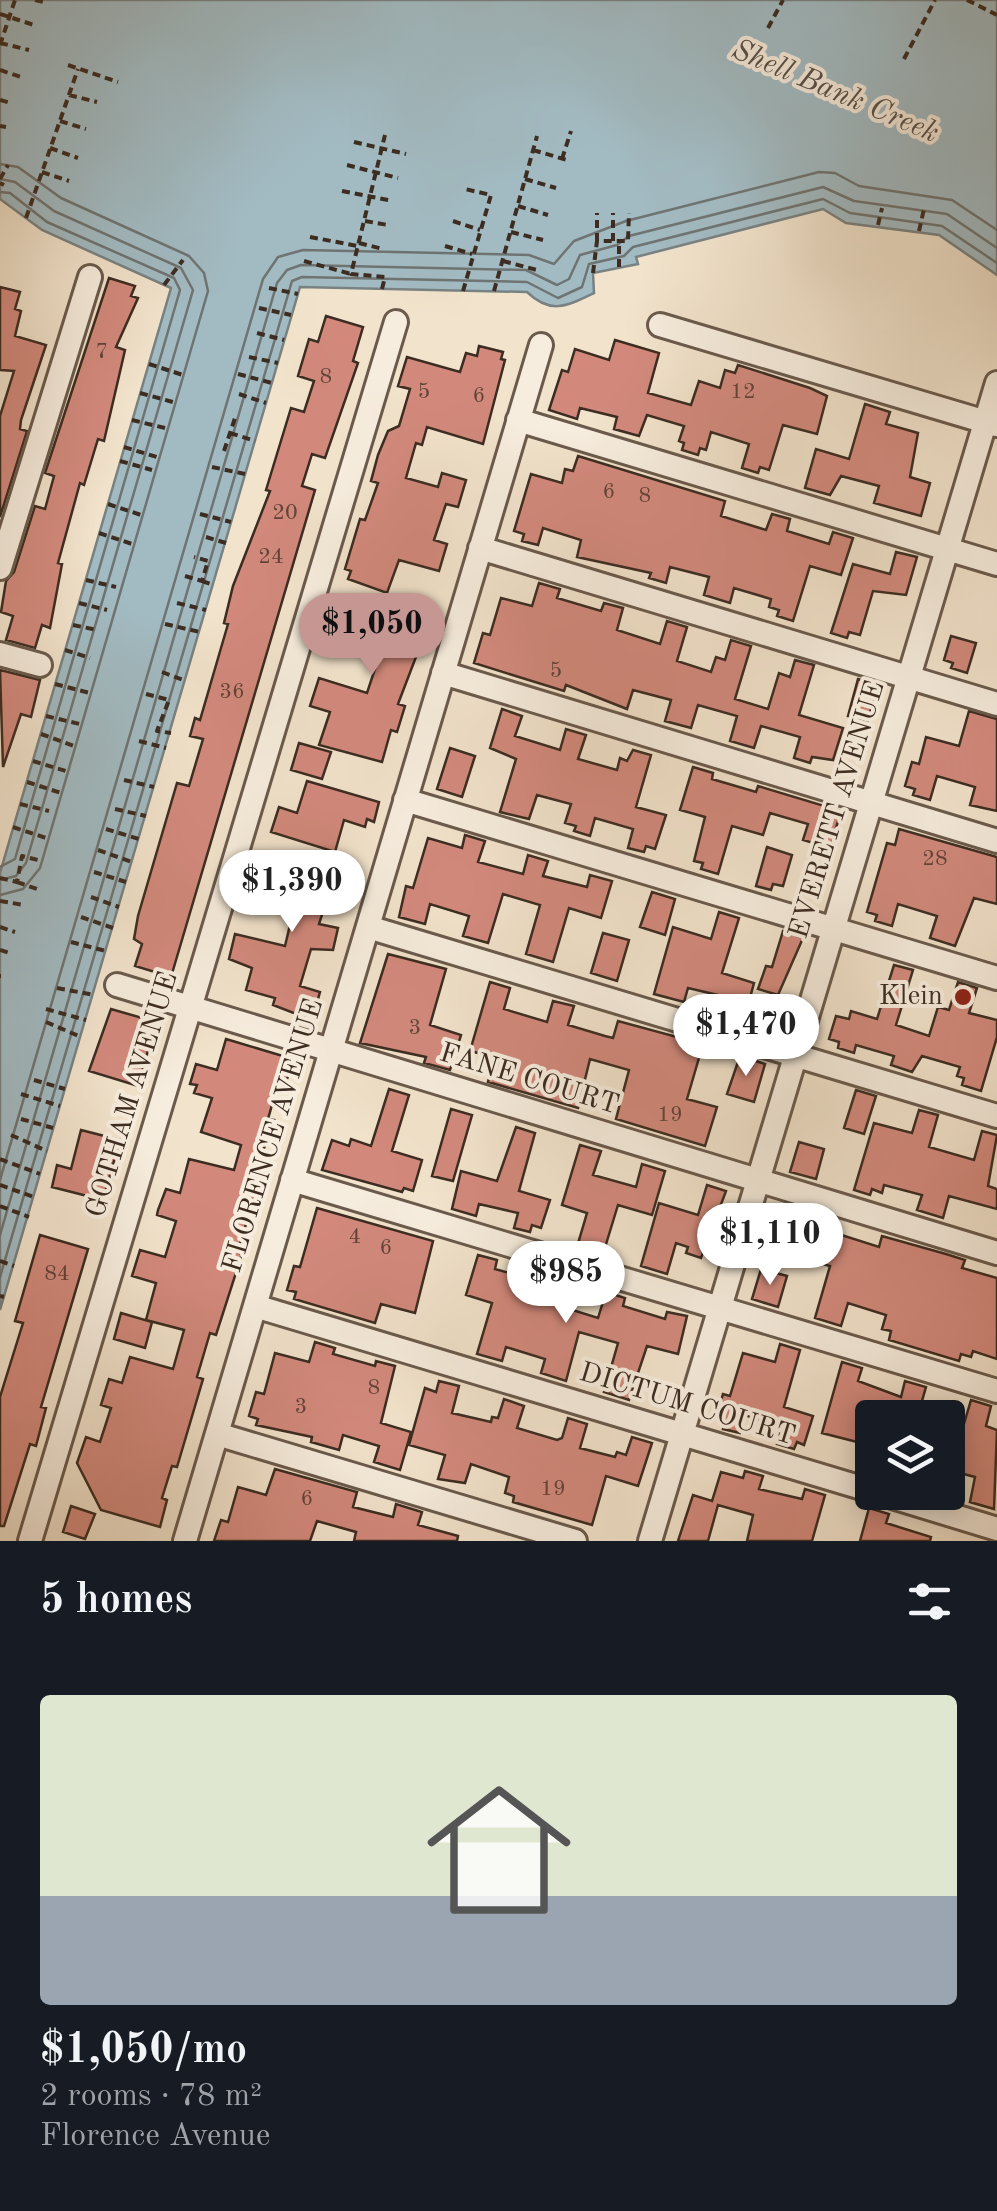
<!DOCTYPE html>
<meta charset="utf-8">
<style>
body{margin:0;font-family:"Old Standard TT",serif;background:#242831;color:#f1f3f6;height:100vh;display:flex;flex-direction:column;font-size:38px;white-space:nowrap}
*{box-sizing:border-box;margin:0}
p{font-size:32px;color:#9ea1a6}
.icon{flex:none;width:55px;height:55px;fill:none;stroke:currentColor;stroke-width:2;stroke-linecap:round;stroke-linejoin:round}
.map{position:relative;height:1541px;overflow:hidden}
.drawer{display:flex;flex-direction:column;background:#171b24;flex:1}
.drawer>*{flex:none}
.tools{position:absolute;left:855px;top:1400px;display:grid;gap:20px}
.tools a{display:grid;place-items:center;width:110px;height:110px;border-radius:10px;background:#171b24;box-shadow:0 5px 25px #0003;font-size:50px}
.price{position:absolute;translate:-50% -85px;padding:0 22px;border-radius:35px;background:#fff;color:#222;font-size:32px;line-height:65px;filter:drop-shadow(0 2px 5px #0008)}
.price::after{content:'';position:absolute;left:50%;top:60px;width:30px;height:22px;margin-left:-15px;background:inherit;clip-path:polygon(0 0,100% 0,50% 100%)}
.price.selected{background:#c59692;color:#111}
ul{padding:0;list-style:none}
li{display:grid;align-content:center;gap:20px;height:530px;padding:0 40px}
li+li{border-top:2px solid #363941}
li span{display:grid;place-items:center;height:310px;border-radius:10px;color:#555}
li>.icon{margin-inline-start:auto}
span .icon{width:180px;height:180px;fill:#fffc;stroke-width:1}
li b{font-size:42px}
h2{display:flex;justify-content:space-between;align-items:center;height:120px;padding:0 40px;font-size:42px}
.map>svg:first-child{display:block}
.water{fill:#a2bbc3;stroke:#798282;stroke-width:2.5}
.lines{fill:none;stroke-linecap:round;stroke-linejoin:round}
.shore{stroke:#6f7472;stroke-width:2.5}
.building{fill:#d2897c;stroke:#3c2c21;stroke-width:2.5}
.street-casing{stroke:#6a5a4c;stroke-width:28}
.path{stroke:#3c2c21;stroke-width:4;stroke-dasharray:8 5;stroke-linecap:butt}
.street{stroke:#f7edde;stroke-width:22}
.poi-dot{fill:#8f2418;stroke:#f7edde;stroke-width:4}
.labels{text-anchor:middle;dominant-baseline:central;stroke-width:8;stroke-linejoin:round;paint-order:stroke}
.number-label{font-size:22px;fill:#624338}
.street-label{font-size:28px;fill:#3c2c21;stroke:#f7edde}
.poi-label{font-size:28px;fill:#3c2c21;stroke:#f7edde;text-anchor:end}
.water-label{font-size:30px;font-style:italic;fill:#56504a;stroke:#f7edde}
</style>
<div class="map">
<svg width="997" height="1541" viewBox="0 0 997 1541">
<rect width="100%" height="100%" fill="#f2e3cc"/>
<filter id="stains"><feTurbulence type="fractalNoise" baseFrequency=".002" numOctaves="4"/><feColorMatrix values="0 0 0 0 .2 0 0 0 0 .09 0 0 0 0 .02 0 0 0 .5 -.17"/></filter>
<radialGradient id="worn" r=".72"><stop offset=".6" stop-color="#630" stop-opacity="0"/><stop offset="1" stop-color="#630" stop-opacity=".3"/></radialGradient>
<path class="water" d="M0 0H997V275L939 235 846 223 823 209 636 257 638 264 593 273 594 293C567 306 551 315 527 292L300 287 0 1310V873L171 288 42 230 0 199Z"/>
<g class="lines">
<path class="shore" d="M0 164 18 167 61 198 189 256 204 273 208 291 40 868 23 889 0 895
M0 179 15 182 54 211 181 268 193 290 26 863 16 876 0 880
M0 192 10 193 47 222 174 278 180 290 15 859 0 867
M0 1180 263 279 278 257 303 250 529 255 554 264 574 241 626 221 819 172 835 173 859 186 952 200 997 230
M0 1235 277 283 287 270 301 265 526 270 557 285 569 279 580 255 617 245 629 236 823 187 854 201 947 214 997 248
M0 1277 292 281 302 277 527 282 558 298 582 287 589 264 624 256 633 247 823 199 850 213 942 226 997 263"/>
</g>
<path class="building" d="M109 278 135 286 131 296 138 298 116 347 125 350 104 441 98 439 84 485 80 483 58 563 62 564 50 628 42 625 35 648 6 640 13 616 1 612 6 581 14 572 35 506 45 509 54 476 45 473Z
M0 287 20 292 15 309 21 311 15 336 46 345 21 420 20 429 27 431 0 517V416L14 371 0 370Z
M326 316 363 327 353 361 358 363 325 458 312 454 302 486 315 490 171 977 135 966 142 944 134 939 138 916 177 783 189 786 203 739 190 736 195 718 200 720 228 624 224 623 233 586 270 491 266 490 291 408 304 412 314 381 298 376 309 339 318 342Z
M615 340 659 353 648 393 691 405 699 381 720 388 725 370 735 373 738 365 810 388 827 396 817 434 783 425 769 470 760 467 758 473 742 468 749 444 711 432 706 450 700 448 698 455 682 450 684 443 679 441 684 426 647 415 639 436 614 429 617 417 580 408 577 419 549 410 562 370 568 372 575 349 609 360Z
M479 346 503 352 501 359 505 360 483 444 427 427 422 445 416 443 406 478 438 487 442 473 466 480 458 507 446 504 434 540 447 544 439 571 399 560 387 593 348 579 351 571 345 569 360 519 365 520 378 483 371 481 378 455 388 431 399 426 410 389 398 386 407 357 460 372 466 353 477 356Z
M865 404 890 412 886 424 918 433 910 477 930 483 921 516 874 503 879 486 841 476 830 495 805 488 816 449 849 459Z
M578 456 725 501 721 516 766 530 772 514 790 519 787 531 829 544 833 532 853 538 841 575 810 566 793 621 777 616 779 610 769 607 771 599 734 588 730 603 704 595 709 577 670 567 666 583 649 578 651 573 577 557 581 540 543 528 538 545 522 541 524 534 514 531 531 474 562 483 565 469 573 471Z
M896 552 917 557 906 595 873 591 860 635 849 632 847 638 831 633 853 564 890 574Z
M539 583 560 589 557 598 601 611 604 603 623 608 617 630 660 644 667 621 687 627 677 661 711 672 716 657 725 660 731 640 751 646 735 699 768 709 779 673 790 677 795 660 814 665 799 715 843 728 833 760 812 757 810 763 794 758 800 737 761 726 754 748 730 741 737 716 698 705 691 728 665 721 671 700 633 690 627 709 566 685 564 691 474 663 483 633 490 635 501 598 532 606Z
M386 594 428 607 426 614 432 615 398 704 405 706 397 732 391 730 382 762 319 745 330 712 310 706 319 678 367 693 378 660 323 640 328 621 335 623 337 615 377 626Z
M951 636 976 643 967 673 951 668 953 663 944 660Z
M0 670 40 680 31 717 21 714 3 767Z
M858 679 877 684 868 721 848 716Z
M502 709 522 716 515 736 560 750 566 729 586 735 578 759 617 770 620 758 627 761 633 750 651 755 636 807 666 815 655 849 646 846 644 852 628 848 633 829 595 818 590 836 574 831 576 826 565 823 571 804 537 795 529 819 500 812 516 759 490 748Z
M969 711 997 719V811L970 805 975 787 937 776 930 800 913 795 915 789 905 786 912 762 919 764 926 737 959 746Z
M299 743 331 752 322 779 291 770Z
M450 748 475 756 462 797 437 789Z
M693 767 713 773 712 779 756 792 758 786 841 811 830 848 803 840 808 824 770 813 763 835 732 826 718 874 701 869 703 863 694 861 705 817 680 810Z
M307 781 379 802 374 822 367 819 365 827 344 820 335 852 271 832 279 807 297 813Z
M899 829 997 857V904L974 898 955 946 930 938 937 916 898 904 892 926 875 921 877 915 867 912 887 843 895 845Z
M465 835 485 841 478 862 523 874 528 855 548 861 543 876 587 887 590 875 612 881 601 918 569 908 553 962 526 954 540 905 503 894 488 943 463 936 469 916 430 904 425 924 399 917 406 886 413 888 428 838 462 848Z
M767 847 792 855 783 886 773 884 771 890 756 886Z
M319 854 357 866 349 892 331 886 319 924 338 928 333 950 311 949 300 986 320 992 314 1013 306 1011 304 1017 273 1005 275 998 246 990 252 968 229 959 235 934 285 946 294 908 249 897 255 871 310 885Z
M652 892 675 899 665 935 640 927Z
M719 912 739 918 722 973 754 983 744 1020 727 1015 729 1008 720 1005 722 996 688 988 684 1002 654 994 673 927 711 939Z
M783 931 803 938 778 995 758 989 766 966 772 967Z
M603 933 629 940 617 981 591 973Z
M388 954 446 969 430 1025 461 1035 450 1070 424 1063 426 1057 360 1043Z
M894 965 913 970 896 1025 929 1036 938 1007 949 1010 958 982 977 988 969 1013 997 1020V1037L981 1091 962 1085 964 1078 957 1076 960 1067 922 1056 912 1072 891 1065 894 1056 856 1045 854 1053 838 1048 839 1042 829 1039 836 1016 849 1019 851 1011 877 1019Z
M490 982 510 988 504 1009 547 1022 553 1001 574 1006 568 1025 605 1036 613 1038 618 1021 703 1044 687 1099 717 1107 705 1146 616 1119 629 1070 590 1059 578 1108 488 1082 494 1057 470 1051Z
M111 1009 156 1022 138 1086 89 1071Z
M226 1039 293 1059 285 1086 278 1084 268 1119 274 1120 252 1182 257 1190 237 1252 242 1254 216 1335 210 1333 197 1377 203 1379 177 1467 172 1466 162 1498 167 1500 160 1527 101 1510 77 1463 86 1437 100 1442 111 1408 101 1405 109 1379 122 1383 130 1357 173 1369 184 1330 146 1320 156 1283 132 1276 140 1250 165 1257 176 1221 157 1215 158 1210 166 1189 180 1193 189 1159 234 1170 241 1145 201 1132 212 1098 194 1093 197 1085 190 1084 196 1064 217 1070Z
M740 1056 765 1064 754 1102 727 1094Z
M389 1089 409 1095 392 1151 422 1160 413 1191 404 1188 402 1192 322 1170 332 1140 349 1146 351 1139 371 1146Z
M856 1090 876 1096 864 1134 844 1128Z
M451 1109 472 1115 453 1181 432 1176Z
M919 1110 938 1115 929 1147 974 1160 982 1131 997 1135 988 1186 997 1189V1209L949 1196 943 1218 917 1210 922 1195 884 1185 882 1193 872 1189 870 1195 854 1190 874 1123 912 1133Z
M516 1127 535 1133 519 1191 550 1200 541 1228 532 1225 530 1232 514 1228 518 1213 479 1204 476 1216 452 1209 461 1171 497 1181Z
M81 1130 120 1140 103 1200 52 1187 57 1165 71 1169Z
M799 1142 824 1149 816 1179 790 1172Z
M580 1145 601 1151 593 1175 636 1187 642 1164 665 1171 652 1215 618 1205 603 1254 577 1247 587 1213 562 1205Z
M707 1185 726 1191 701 1258 686 1253 688 1247 676 1243 667 1274 641 1266 659 1203 698 1215Z
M317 1208 433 1241 415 1313 381 1304 375 1323 294 1299 296 1292 287 1290 294 1266 300 1267Z
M818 1218 838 1224 835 1233 879 1247 882 1236 946 1254 965 1260 962 1268 997 1278V1359L973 1351 971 1357 961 1354 959 1361 889 1340 891 1331 882 1329 886 1315 848 1303 841 1326 815 1318 830 1266 805 1259Z
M40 1235 88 1249 41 1407 46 1408 36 1446 30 1444 4 1526H0V1397L23 1323 15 1321Z
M478 1255 497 1260 495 1269 538 1281 541 1272 561 1279 553 1304 598 1318 606 1292 625 1298 623 1306 665 1319 667 1312 687 1316 678 1354 647 1346 629 1400 604 1392 618 1343 579 1332 566 1381 541 1373 545 1359 506 1347 502 1361 477 1354 492 1303 466 1295Z
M761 1269 787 1276 778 1307 752 1299Z
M121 1313 152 1322 145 1348 114 1339Z
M315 1342 335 1348 333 1354 375 1366 376 1361 395 1366 381 1423 411 1432 400 1470 374 1462 379 1446 343 1435 339 1450 311 1442 312 1437 256 1425 258 1419 249 1416 256 1392 264 1394 275 1353 309 1362Z
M780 1344 800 1350 784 1407 813 1416 804 1445 797 1442 794 1449 777 1444 782 1428 745 1415 740 1433 723 1429 726 1421 716 1418 723 1394 730 1396 743 1353 775 1362Z
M842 1362 862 1368 858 1381 901 1397 905 1381 926 1387 917 1418H872V1430L861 1427 857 1442 822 1433Z
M439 1381 459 1386 452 1413 491 1422 492 1417 498 1418 504 1399 524 1406 517 1428 557 1440 562 1438 568 1418 587 1424 580 1448 615 1457 617 1452 626 1455 632 1437 652 1443 638 1486 606 1476 592 1525 513 1502 514 1496 505 1493 509 1477 471 1464 465 1483 438 1479 445 1455 409 1445 425 1388 436 1392Z
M971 1400 991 1406 986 1426 997 1430 994 1509 970 1502 975 1477 948 1470V1449L956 1451Z
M275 1469 357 1492 353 1507 393 1517 396 1504 422 1512 418 1525 458 1536 457 1541H354L356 1532 317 1521 310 1541H214L221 1520 228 1522 238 1487 266 1495Z
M745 1471 763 1476 759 1489 802 1499 805 1489 825 1495 812 1541H747L753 1515 718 1505 708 1541H678L693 1495 712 1501 721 1472 743 1478Z
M71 1506 95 1514 85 1539 63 1532Z
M869 1508 889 1514 886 1523 931 1537 930 1541H860Z"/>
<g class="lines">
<defs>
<path id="street" d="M660 325 996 425
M518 420 997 564
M480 548 997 704
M0 568 90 277
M0 654 40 665
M443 673 997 841
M405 800 997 978
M368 927 997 1116
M117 985 997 1253
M292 1180 997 1391
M255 1306 872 1491
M217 1434 575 1541
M876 1492 997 1529
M30 1541 396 322
M185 1541 541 345
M650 1541 997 383"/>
</defs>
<use href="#street" class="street-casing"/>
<path class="path" d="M35 0 44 2
M967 0 997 15
M0 14 37 26
M768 28 783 0
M0 43 29 50
M0 45 15 0
M904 59 935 0
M68 65 118 82
M0 70 21 77
M69 95 97 102
M0 100 11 103
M60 121 86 129
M0 126 6 127
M354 142 406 154
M50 148 78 158
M533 150 567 160
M562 159 571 131
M347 165 398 178
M42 172 69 181
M0 179 8 165
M525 179 556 188
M0 183 4 185
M342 191 393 201
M518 206 548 215
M26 218 78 69
M365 221 388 225
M453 221 480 230
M878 225 882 208
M919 231 924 209
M511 232 543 240
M310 237 358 246
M597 241V213
M613 241V213
M359 243 383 249
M445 246 472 254
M304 261 351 274
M503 261 537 270
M619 267V241
M593 273 597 241H628L629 213
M164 285 183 260
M269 288 298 294
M382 289 385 277 351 274 385 135
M463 291 491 195 465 189
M494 291 537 136
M259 308 291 315
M257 333 284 340
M249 357 278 363
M149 364 186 376
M238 374 272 383
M140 393 173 402
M239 394 266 403
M132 420 169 429
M230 433 255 441
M124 447 160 458
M224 451 235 418
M120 461 152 470
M212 467 245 474
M108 504 144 516
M200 514 231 522
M99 533 132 544
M206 537 226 543
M185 576 202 581 208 561 194 557
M86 580 116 587
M202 581 213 585
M79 603 107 610
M177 603 206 610
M165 624 200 632
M73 625 97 630
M65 650 90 658
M162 672 186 681
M55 684 90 693
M146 694 169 700 157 731 171 733
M46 716 84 725
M41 734 74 746
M139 741 166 748
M33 761 69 772
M124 780 154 787
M27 782 61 793
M20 804 49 811
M115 809 146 816
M13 827 46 838
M106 829 139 839
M98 850 132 862
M94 872 126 882
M0 878 17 882 22 856 42 861
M17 882 37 889
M91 897 119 907
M0 901 24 905
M81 917 113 928
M0 927 15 932
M71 942 106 951
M0 950 10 953
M0 976H1
M57 988 94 995
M46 1009 86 1020
M46 1022 81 1037
M34 1080 65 1089
M21 1094 60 1106
M21 1119 53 1128
M11 1135 47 1151
M0 1159 40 1174
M0 1185 34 1197
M0 1206 29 1217
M0 1261 14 1266
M0 1296 4 1297"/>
<use href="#street" class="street"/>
</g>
<circle class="poi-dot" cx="963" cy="997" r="10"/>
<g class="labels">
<g class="number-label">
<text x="102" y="352">7</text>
<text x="326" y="377">8</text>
<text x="424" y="392">5</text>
<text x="743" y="392">12</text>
<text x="479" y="396">6</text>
<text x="609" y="492">6</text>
<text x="645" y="496">8</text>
<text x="285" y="513">20</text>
<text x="271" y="557">24</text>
<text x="556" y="671">5</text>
<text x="232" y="692">36</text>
<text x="935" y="859">28</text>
<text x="415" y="1028">3</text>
<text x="670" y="1115">19</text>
<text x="355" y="1237">4</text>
<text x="386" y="1248">6</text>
<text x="57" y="1274">84</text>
<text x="374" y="1388">8</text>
<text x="301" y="1407">3</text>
<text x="553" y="1489">19</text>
<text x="307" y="1499">6</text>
</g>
<g class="street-label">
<text transform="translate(838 810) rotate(-73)">EVERETT AVENUE</text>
<text transform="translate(529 1080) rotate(17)">FANE COURT</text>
<text transform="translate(133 1095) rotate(-73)">GOTHAM AVENUE</text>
<text transform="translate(274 1136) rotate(-73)">FLORENCE AVENUE</text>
<text transform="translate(687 1405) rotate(17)">DICTUM COURT</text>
</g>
<g class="poi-label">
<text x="943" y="997">Klein</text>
</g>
<g class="water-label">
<text transform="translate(835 92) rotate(23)">Shell Bank Creek</text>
</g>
</g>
<rect width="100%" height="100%" filter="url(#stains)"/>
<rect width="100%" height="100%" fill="url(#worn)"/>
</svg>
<div class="tools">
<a><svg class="icon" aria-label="layers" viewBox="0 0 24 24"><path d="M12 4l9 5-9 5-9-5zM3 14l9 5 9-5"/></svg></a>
</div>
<b class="price selected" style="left:372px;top:678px">$1,050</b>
<b class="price" style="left:292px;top:935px">$1,390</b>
<b class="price" style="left:746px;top:1079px">$1,470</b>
<b class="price" style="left:770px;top:1288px">$1,110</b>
<b class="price" style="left:566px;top:1326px">$985</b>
</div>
<section class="drawer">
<h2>5 homes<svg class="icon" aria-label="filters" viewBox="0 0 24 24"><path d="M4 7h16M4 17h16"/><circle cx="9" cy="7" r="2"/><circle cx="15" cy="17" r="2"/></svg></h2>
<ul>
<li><span style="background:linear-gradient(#dfe7d0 65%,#9aa5b1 0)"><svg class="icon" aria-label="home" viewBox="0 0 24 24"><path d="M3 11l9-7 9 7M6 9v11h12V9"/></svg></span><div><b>$1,050/mo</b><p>2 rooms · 78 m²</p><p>Florence Avenue</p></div></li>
</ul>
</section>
